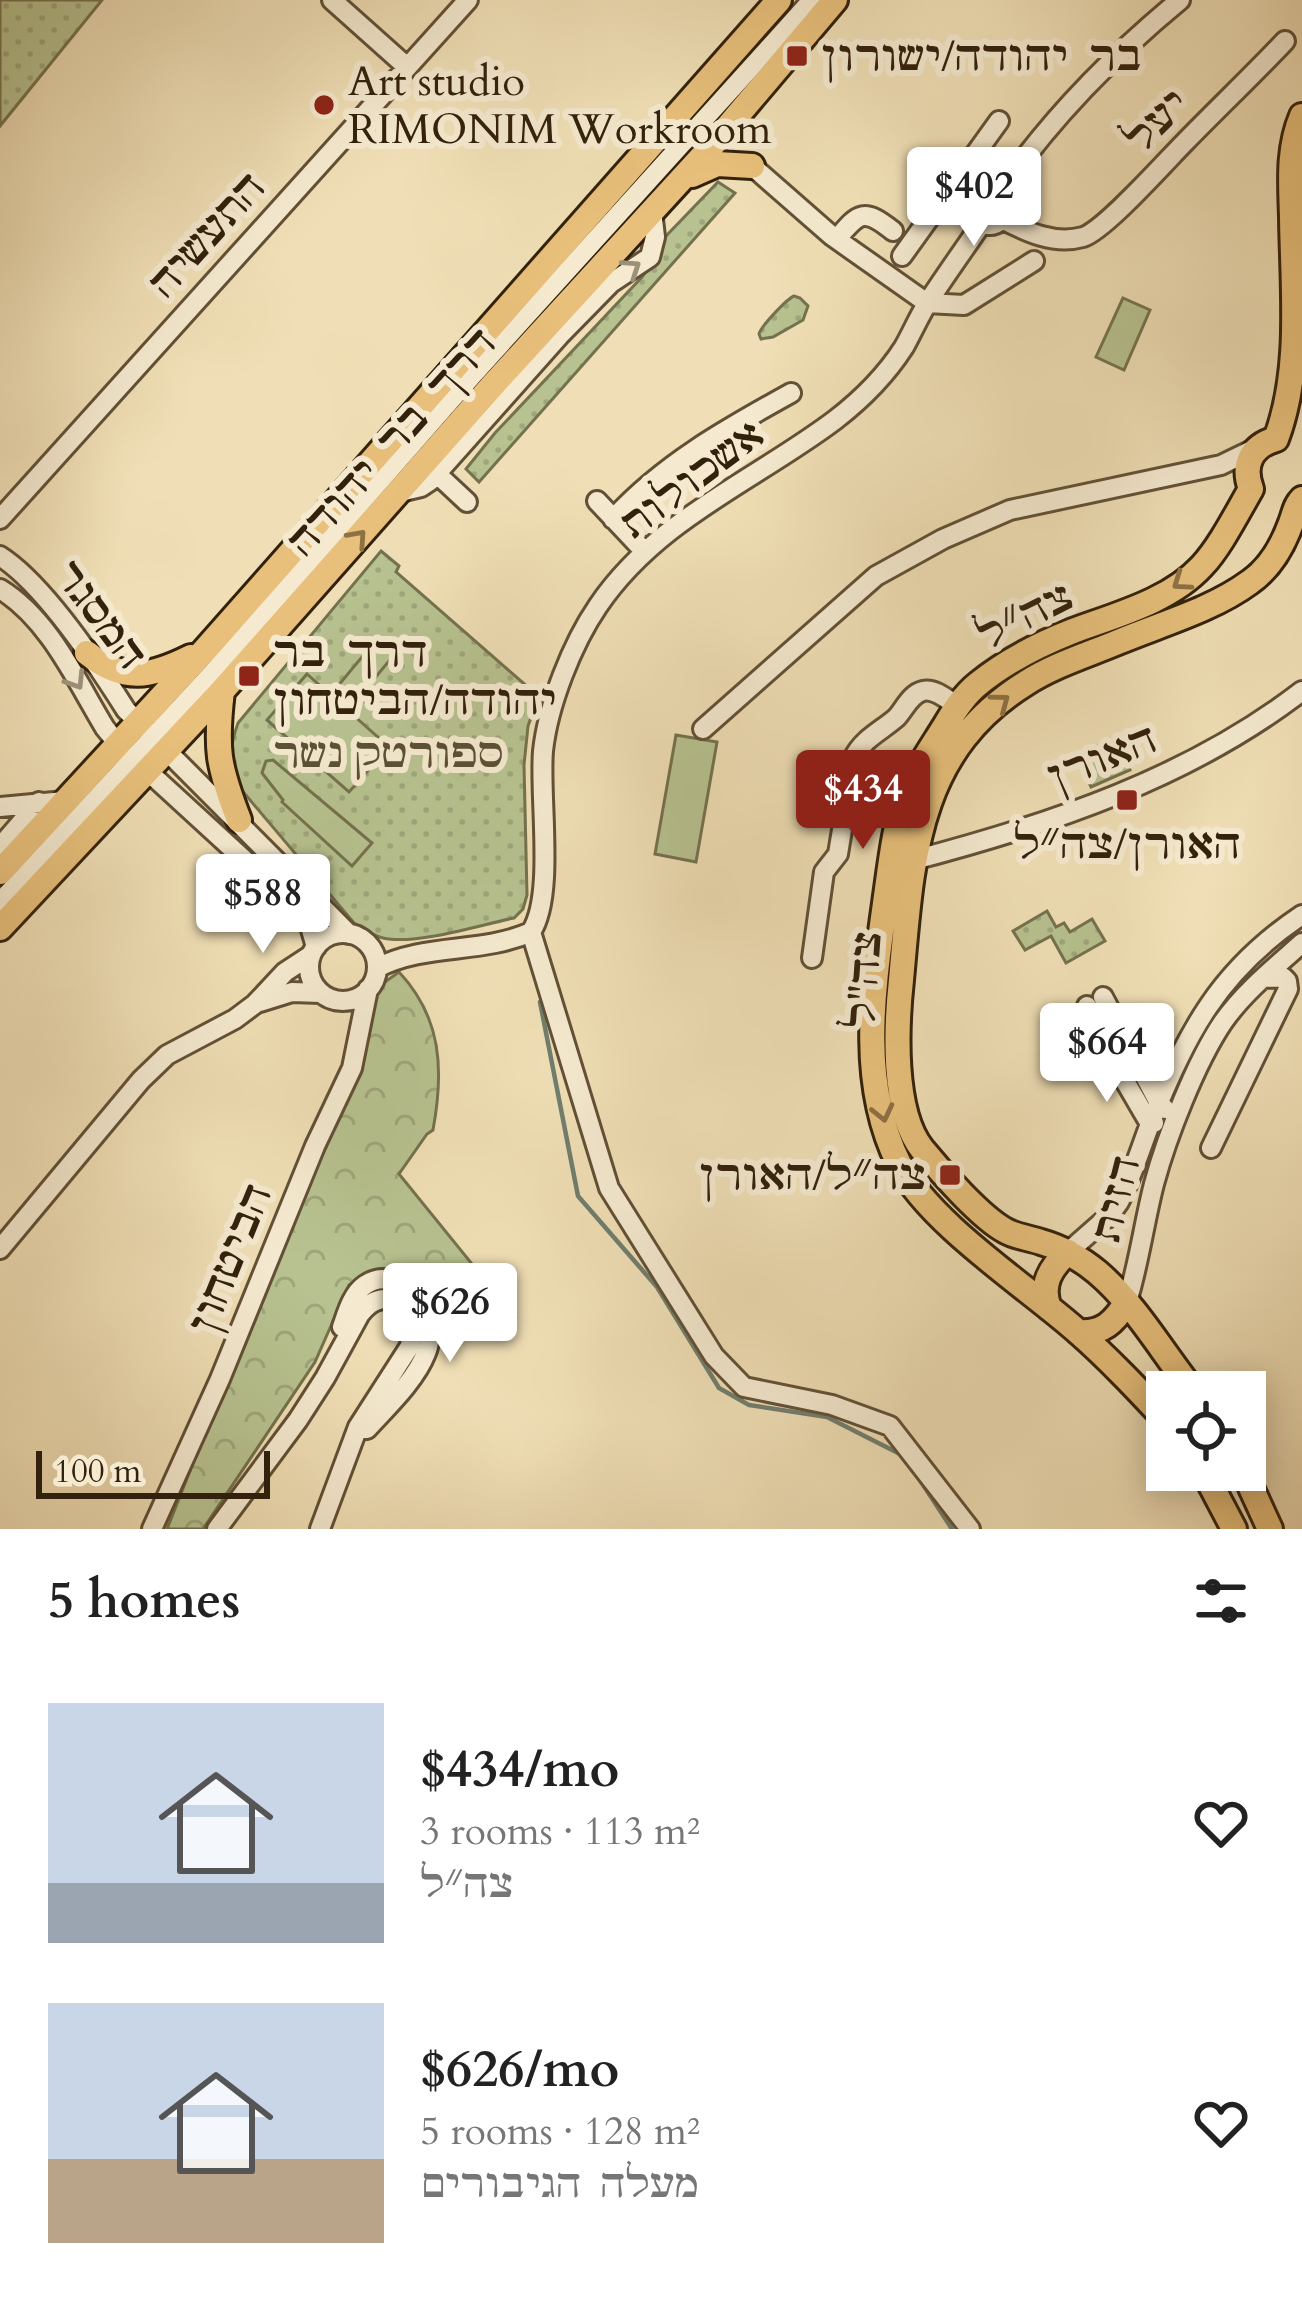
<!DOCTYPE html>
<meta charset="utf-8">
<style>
body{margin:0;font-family:Cardo,"Frank Ruhl Libre",serif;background:#f2f2f2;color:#222;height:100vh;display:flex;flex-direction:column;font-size:45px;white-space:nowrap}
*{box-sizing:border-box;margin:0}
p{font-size:39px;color:#767676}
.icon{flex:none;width:66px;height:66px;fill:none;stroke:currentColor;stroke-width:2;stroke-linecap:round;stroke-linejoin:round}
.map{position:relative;height:1529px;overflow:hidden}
.sheet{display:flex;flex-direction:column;background:#fff;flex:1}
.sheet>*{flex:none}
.controls{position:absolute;left:1146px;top:1371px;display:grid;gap:24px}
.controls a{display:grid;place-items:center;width:120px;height:120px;border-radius:0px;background:#fff;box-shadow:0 6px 30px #0003;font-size:60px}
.scale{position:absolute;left:36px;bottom:30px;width:234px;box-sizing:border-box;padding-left:12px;border:6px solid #32210c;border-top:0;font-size:33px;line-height:42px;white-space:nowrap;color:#32210c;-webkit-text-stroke:9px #f5ead0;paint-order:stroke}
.price{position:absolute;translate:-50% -102px;padding:0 27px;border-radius:12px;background:#fff;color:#222;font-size:39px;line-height:78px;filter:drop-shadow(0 3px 6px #0008)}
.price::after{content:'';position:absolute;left:50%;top:72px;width:36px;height:27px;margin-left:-18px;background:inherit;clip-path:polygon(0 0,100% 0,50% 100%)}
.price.current{background:#8f2418;color:#fff}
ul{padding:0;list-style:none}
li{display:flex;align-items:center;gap:36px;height:300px;padding:0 48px}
li span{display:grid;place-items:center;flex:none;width:336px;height:240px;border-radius:0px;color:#555}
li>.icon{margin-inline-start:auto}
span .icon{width:144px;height:144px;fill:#fffc;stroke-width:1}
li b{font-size:51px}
h2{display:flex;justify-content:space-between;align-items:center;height:144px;padding:0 48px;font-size:51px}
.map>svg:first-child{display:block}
.grass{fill:url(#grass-dots);stroke:#74724e;stroke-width:3}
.forest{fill:url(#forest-crowns);stroke:#74724e;stroke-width:3}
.garden{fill:#b7c290;stroke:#74724e;stroke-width:3}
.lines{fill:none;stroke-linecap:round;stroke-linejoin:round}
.stream{stroke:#707e6e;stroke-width:4.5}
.minor-casing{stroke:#625036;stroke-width:24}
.major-casing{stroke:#32210c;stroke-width:30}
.minor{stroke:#f5ead0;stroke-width:18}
.major{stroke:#e8c07b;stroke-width:24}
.oneway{stroke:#9d9078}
.oneway2{stroke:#8d7044}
.poi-dot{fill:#8f2418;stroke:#f5ead0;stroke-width:4.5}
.labels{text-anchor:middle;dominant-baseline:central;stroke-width:12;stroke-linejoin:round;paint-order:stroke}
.poi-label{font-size:42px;fill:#32210c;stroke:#f5ead0;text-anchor:start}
.street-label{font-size:42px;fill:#32210c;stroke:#f5ead0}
.park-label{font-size:42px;font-style:italic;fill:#5a5134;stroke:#f5ead0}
</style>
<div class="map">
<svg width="1302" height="1529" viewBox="0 0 1302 1529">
<defs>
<pattern id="grass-dots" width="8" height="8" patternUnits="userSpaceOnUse" patternTransform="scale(3)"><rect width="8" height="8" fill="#b7c290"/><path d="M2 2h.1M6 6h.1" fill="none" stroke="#9ea67b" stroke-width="1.8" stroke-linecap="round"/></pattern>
<pattern id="forest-crowns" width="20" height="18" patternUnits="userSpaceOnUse" patternTransform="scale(3)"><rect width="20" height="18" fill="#b7c290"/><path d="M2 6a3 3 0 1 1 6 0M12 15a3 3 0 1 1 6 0" fill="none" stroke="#9ea67b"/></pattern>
</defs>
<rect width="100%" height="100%" fill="#f0dfb6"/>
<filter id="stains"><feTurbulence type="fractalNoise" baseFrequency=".00167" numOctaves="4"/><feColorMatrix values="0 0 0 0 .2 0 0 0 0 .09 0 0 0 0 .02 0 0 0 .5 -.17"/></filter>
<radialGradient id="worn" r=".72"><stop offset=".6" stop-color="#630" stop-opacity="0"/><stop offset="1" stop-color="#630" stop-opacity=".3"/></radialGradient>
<path class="grass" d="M0 0H102L0 126Z
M718 182 735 193 479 482 466 469 495 433 642 277 660 252 665 237Z
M794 296 800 298 808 306 803 320 773 337 761 339 759 334C761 326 787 299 794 296Z
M381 551 399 566 396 572 530 689 540 693 528 726 524 765 527 895 523 909 514 918C480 925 423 943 389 939 376 938 365 930 354 923L239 787C227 766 230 745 238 723Z
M1115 738 1130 770 1091 787 1077 755Z
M1047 911 1056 927 1064 923 1070 932 1092 919 1105 941 1066 963 1051 936 1025 950 1013 931Z"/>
<path class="forest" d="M399 972C442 1018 444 1070 433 1130L427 1134 399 1174 515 1317 441 1338 428 1295 409 1273H368L349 1285 315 1362 203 1529H167L223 1387 364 1058 376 995 382 984Z"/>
<path class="garden" d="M1123 298 1150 310 1124 370 1096 357Z
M376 640 394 655 355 702 337 687Z
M307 674 389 747 349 792 267 720Z
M676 735 717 742 696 862 655 854Z
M273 760 372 843 352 866 282 802 283 800 262 773 266 761Z"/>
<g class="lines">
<path class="stream" d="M540 1002 578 1196 657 1287 719 1388 749 1405 827 1417 902 1455
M916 1474 952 1529"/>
<defs>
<path id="minor" d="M332 0 407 67
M752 166 832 236 927 303 964 305 1034 261
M976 211a14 14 0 1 1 28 0a14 14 0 1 1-28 0Z
M996 198C1046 123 1111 57 1180 0
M1002 219C1027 232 1054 245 1083 237 1105 230 1166 161 1186 141 1219 107 1253 75 1285 41
M837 239C859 212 864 208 893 231
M902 256 999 121
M437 474 467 502
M400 492 421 487 430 481 560 335 611 283 650 257 655 237 652 211
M597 501 645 552
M0 519 468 0
M613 519C663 464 726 429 791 393
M0 556C45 585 97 664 126 710L349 934
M0 589C49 619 76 680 105 728L118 744 299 910 309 923 316 947
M703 729 876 576 943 539 1010 510 1221 465 1258 447
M0 807 65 801
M0 847 39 802
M914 860C1051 824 1189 778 1302 691
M0 902 213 672 472 376 812 0
M531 932 609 1188 714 1356 744 1387 832 1405 890 1426 970 1529
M309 967a34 34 0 1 1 68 0a34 34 0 1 1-68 0Z
M812 958 824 872 838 854 854 757C863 739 881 731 896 718 904 710 910 694 923 691 935 688 948 700 957 706
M377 968C425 943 482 954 531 932 555 896 539 797 543 751 548 705 572 644 598 606 657 519 754 481 835 420 861 400 886 375 904 347 913 331 920 314 930 299 947 273 965 248 982 223
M1103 997 1159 1103 1165 1109
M260 1002 292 992 321 993
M1087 1006 1122 1076 1150 1124 1154 1123
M1211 1148 1288 989 1287 981 1283 977 1263 978
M0 1249 141 1080 167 1055 235 1019 255 1004 285 972 311 955
M1068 1252 1109 1216 1119 1202C1132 1177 1140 1150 1150 1124 1187 1033 1218 971 1302 915
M1127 1302C1139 1263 1144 1223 1154 1184 1167 1136 1196 1062 1223 1022 1244 992 1275 967 1302 943
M342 1327C347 1313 352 1294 365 1285 402 1260 440 1321 426 1353 415 1381 387 1407 367 1429
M152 1529 220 1379 315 1146 352 1068 368 989
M217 1529 298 1420 325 1378 360 1314C369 1303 378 1297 393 1299L408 1311 413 1322 410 1346 358 1427 320 1529"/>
<path id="major" d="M692 175 717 164 752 166
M87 653C124 683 151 677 191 657
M222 691C215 749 218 766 239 820
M0 872 204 651 779 0
M0 928 222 691 492 386 709 149 835 0
M1049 1308C1040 1285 1050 1268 1068 1252
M1078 1332C1103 1334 1114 1322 1127 1302
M1194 1392C1162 1352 1136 1305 1097 1272 1080 1258 1062 1248 1041 1242 1030 1238 1017 1237 1006 1231 981 1218 940 1171 922 1149 892 1111 896 1026 901 980 912 861 914 753 1026 683 1054 665 1087 655 1118 642 1161 624 1212 610 1250 582 1270 568 1283 545 1291 523 1295 513 1295 506 1302 499
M1167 1421C1138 1390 1109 1359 1077 1331 1026 1286 929 1223 899 1164 857 1080 874 984 886 896 891 861 895 822 908 789 918 767 932 747 945 726 954 711 964 695 978 684 1006 661 1040 644 1073 631 1116 615 1170 601 1202 566 1220 547 1237 513 1251 489 1242 465 1251 446 1276 439 1302 370 1293 290 1292 217 1291 182 1288 149 1302 116
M1203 1470 1234 1529
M1243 1470 1270 1529"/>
</defs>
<use href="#minor" class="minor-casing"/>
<use href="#major" class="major-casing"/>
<use href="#minor" class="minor"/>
<use href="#major" class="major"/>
</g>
<defs><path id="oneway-chevron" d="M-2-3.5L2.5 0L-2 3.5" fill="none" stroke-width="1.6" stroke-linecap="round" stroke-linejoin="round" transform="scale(3)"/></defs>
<g class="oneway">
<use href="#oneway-chevron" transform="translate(632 268) rotate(-34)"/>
<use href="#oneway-chevron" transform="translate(76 681) rotate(58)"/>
</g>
<g class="oneway2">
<use href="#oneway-chevron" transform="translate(358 538) rotate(-48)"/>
<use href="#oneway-chevron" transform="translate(1181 582) rotate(145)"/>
<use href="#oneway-chevron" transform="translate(1001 702) rotate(-37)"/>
<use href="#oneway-chevron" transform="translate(883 1113) rotate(77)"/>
</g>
<g class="poi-dot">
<rect x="785" y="44" width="24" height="24" rx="6"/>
<circle cx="324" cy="105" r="12"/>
<rect x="237" y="664" width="24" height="24" rx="6"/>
<rect x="1115" y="788" width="24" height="24" rx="6"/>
<rect x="938" y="1163" width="24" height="24" rx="6"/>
</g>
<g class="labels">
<g class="poi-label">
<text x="821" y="56">בר יהודה/ישורון</text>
<text x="348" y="81">Art studio<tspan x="348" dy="48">RIMONIM Workroom</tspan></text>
<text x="273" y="652">דרך בר<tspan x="273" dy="48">יהודה/הביטחון</tspan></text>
<text x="1127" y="844" text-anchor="middle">האורן/צה״ל</text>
<text x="926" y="1175" text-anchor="end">צה״ל/האורן</text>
</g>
<g class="street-label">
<text transform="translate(1157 121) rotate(-45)">יעל</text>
<text transform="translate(207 235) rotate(-48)">התעשיה</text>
<text transform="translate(392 442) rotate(-48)">דרך בר יהודה</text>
<text transform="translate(692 479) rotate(-37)">אשכולות</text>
<text transform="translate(100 615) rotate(53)">המסגר</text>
<text transform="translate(1025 616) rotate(-27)">צה״ל</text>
<text transform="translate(1102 758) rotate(-22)">האורן</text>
<text transform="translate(864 980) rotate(-86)">צה"ל</text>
<text transform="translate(1116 1199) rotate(-76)">הזית</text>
<text transform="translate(230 1259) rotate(-68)">הביטחון</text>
</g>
<g class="park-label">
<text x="389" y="753">ספורטק נשר</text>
</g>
</g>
<rect width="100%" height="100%" filter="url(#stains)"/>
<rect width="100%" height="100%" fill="url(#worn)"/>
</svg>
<div class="controls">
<a><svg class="icon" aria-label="locate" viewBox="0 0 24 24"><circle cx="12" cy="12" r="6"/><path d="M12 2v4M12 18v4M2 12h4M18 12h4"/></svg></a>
</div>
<div class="scale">100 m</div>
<b class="price" style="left:974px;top:249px">$402</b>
<b class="price current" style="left:863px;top:852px">$434</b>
<b class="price" style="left:263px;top:956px">$588</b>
<b class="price" style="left:1107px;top:1105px">$664</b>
<b class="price" style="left:450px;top:1365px">$626</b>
</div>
<section class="sheet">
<h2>5 homes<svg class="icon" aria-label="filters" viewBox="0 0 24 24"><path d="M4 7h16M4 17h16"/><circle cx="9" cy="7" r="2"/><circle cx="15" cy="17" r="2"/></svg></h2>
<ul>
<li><span style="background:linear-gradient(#c9d6e8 75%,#9aa5b1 0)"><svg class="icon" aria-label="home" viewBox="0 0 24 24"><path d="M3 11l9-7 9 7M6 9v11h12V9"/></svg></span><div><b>$434/mo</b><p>3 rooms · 113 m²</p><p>צה״ל</p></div><svg class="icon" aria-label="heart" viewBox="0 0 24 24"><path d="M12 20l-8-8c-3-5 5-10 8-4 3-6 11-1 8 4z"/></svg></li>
<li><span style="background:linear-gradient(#c9d6e8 65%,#b9a48a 0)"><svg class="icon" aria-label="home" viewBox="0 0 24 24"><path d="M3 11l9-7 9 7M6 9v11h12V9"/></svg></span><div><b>$626/mo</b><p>5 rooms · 128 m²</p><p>מעלה הגיבורים</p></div><svg class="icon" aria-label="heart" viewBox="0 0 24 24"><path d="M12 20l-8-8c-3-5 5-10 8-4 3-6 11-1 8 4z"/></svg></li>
</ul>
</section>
